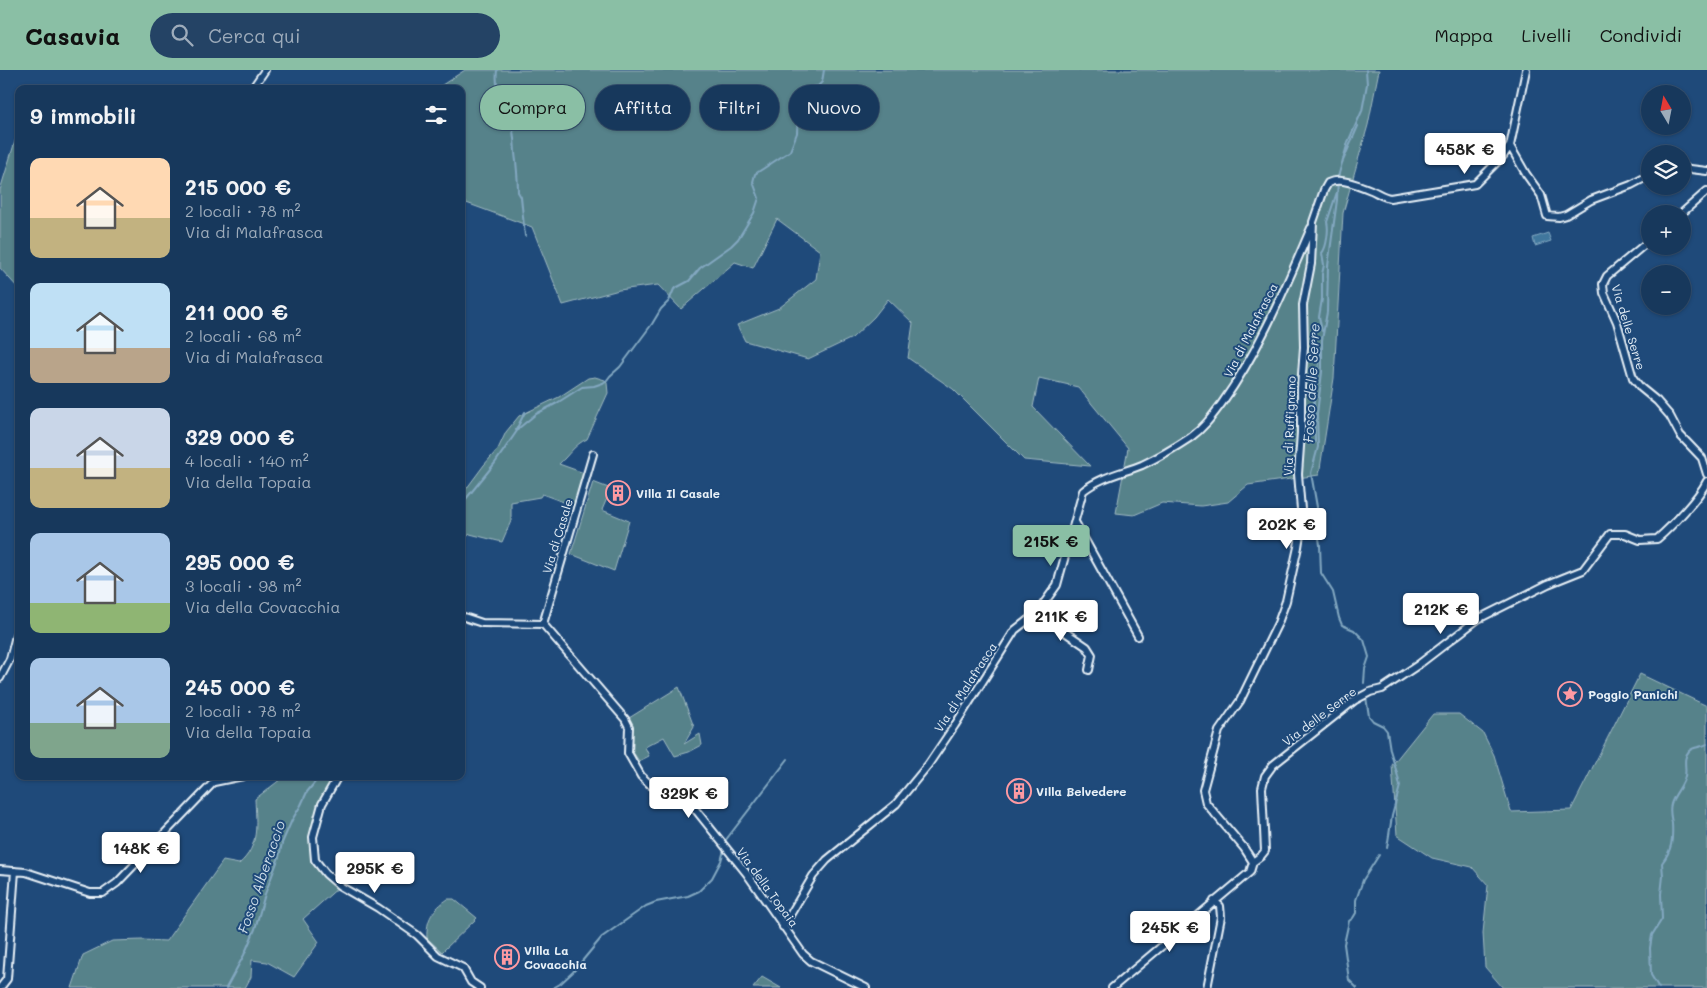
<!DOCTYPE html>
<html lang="it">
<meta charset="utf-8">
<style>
body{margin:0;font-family:Mali,sans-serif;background:#244365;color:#f1f3f6;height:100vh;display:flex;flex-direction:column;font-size:19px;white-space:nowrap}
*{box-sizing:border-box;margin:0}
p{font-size:16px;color:#9eacbb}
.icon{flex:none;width:28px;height:28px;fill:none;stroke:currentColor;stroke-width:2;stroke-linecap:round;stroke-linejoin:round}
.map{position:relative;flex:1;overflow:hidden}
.panel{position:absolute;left:15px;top:15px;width:450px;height:695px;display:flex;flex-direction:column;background:#17385c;border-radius:10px;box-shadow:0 1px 4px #0004,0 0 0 1px #365272}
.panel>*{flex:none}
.top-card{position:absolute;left:480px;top:15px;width:475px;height:45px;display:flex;gap:10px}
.needle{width:32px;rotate:350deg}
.controls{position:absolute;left:1641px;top:15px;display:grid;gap:10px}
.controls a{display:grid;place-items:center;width:50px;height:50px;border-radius:50%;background:#17385c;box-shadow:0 1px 4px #0004,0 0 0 1px #365272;font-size:25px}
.price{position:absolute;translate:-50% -42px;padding:0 11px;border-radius:5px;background:#fff;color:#222;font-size:16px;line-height:32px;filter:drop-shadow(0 1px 2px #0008)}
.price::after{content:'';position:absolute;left:50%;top:30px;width:15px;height:11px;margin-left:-8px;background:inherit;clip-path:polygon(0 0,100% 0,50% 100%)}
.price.current{background:#8abfa5;color:#111}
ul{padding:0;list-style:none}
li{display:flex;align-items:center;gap:15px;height:125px;padding:0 15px}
li span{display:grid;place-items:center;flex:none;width:140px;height:100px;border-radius:10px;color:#555}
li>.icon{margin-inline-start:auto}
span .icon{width:60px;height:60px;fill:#fffc;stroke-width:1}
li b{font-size:21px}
h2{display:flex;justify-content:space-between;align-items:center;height:60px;padding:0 15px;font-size:21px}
.tag{padding:0 18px;border-radius:22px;background:#17385c;box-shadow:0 1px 4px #0004,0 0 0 1px #365272;font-size:18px;line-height:45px}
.tag.current{background:#8abfa5;color:#111}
header{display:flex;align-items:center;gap:30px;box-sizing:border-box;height:70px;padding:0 25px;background:#8abfa5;color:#111}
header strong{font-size:24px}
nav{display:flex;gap:28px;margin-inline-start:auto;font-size:18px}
.search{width:350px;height:45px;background:#244365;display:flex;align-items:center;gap:12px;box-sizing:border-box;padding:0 18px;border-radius:28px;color:#9eacbb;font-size:19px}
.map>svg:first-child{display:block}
.green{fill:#57828a;stroke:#a0bac1}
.water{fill:#40779d;stroke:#83a8c1}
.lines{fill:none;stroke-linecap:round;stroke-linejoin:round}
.stream{stroke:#83a8c1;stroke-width:2}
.minor-casing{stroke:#e8f1f8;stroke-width:10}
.minor{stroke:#1f4a7a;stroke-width:6}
.labels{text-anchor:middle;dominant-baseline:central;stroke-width:4;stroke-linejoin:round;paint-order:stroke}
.street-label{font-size:12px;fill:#e8f1f8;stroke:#1f4a7a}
.poi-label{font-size:12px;font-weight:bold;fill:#e8f1f8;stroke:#1f4a7a;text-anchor:start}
.water-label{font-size:14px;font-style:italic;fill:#cfdfea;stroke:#1f4a7a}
</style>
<header>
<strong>Casavia</strong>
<div class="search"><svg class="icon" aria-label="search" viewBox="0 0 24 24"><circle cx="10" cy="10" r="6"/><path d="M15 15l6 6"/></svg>Cerca qui</div>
<nav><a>Mappa</a><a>Livelli</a><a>Condividi</a></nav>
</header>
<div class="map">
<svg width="1707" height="918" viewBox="0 0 1707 918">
<rect width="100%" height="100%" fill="#1f4a7a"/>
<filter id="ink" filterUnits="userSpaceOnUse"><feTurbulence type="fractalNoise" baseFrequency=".02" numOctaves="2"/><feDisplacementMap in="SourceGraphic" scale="10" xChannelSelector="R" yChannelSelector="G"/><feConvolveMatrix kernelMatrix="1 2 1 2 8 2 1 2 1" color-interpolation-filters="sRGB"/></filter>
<g filter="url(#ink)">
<path class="green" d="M465 0H1379L1368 55 1343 143 1334 308 1319 405 1248 415 1228 432 1201 436 1162 433 1134 445 1116 443 1128 378 1078 317 1039 308 1033 337 1090 396 1024 390 953 319 908 288 913 253 888 229 874 247 852 268 808 289 745 271 737 255 779 238 816 209 820 181 777 149 753 198 735 192 681 239 658 215 619 220 563 235 532 157 461 131V19H436Z
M19 66V219L0 198V120L16 68Z
M595 307 605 310 607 313 608 323 587 369C575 374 569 385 559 394L584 403 574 436 542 424 540 427 511 432V451L502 472 470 464 461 471V426L484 395 498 379 506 362 519 346 559 327 588 308Z
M593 412 611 419 602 440 629 451 614 501 571 484Z
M1640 604 1707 636V918H1503L1485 897 1483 863 1488 815 1472 797 1432 788 1397 765 1392 695 1433 644H1459L1483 663 1494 685 1511 742 1571 740Z
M679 617 694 657 684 674 700 664 702 675 689 682 675 686 664 667 645 677 649 686 639 691 633 682 629 648Z
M285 706H338L322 734 313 767 315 790 340 816 303 849 319 872 294 907 267 892 252 890 251 907 245 918H72L83 885 112 871 142 870 166 871 223 791 239 794C260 776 256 754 255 729Z
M448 829H454L477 848 442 882 427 868C426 849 433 839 448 829Z
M762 907 781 918H753Z"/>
<path class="water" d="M1548 163 1551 171 1535 176 1533 168Z"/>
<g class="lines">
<path class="stream" d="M497 0C495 17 500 31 506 45 508 49 510 52 512 56 515 67 514 79 516 91 517 101 518 111 518 122L521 127 525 166
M1342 93 1358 56
M1322 261 1319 247 1322 229V204L1324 195 1322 183C1327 177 1329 159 1327 152L1337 122
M516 360 525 342
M1315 372 1314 332 1321 278
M461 435 495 393 519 358 536 344 557 333 582 317 594 316 603 313 607 310 610 306 620 297 652 254 661 239 669 231 674 219 689 211 700 198 731 176 738 169 754 143 759 128 753 112 755 104 790 81 797 63 798 40 804 32 808 20 812 17 818 16 822 12 824 0
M1364 613 1365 599 1369 587 1364 570 1354 560 1342 555 1339 548 1333 522 1321 503 1320 475 1316 448 1317 437 1311 403 1318 377 1317 344 1322 302V270L1327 242 1328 196 1337 130 1338 107 1348 72 1362 41 1367 14 1366 0
M1366 627 1369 646 1373 651 1383 656 1387 661 1390 680 1397 703 1400 716 1392 746 1387 778
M725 771 788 689
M226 918 244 885 255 859 265 824 279 787 282 773 292 750 301 735 307 722 320 706
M553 918 560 914 573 902 602 867 646 836 656 832 688 826 699 821 712 808 721 791 724 780
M1357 918 1349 910 1344 874 1349 851 1353 848 1356 843V830L1363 810 1379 785
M1659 918 1651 905 1650 878 1652 865 1662 849 1661 824 1663 806 1662 793C1672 780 1673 770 1672 753 1671 747 1669 741 1671 734 1674 724 1683 716 1685 706 1687 697 1682 689 1689 681 1694 676 1701 678 1707 674"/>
<defs>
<path id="minor" d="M252 19 265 0
M1510 76 1526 104 1541 125 1547 146 1559 147 1566 145 1591 130 1631 115 1650 105
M1682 98 1707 101
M1681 144 1707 121
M1650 170 1607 206 1603 214 1604 223 1617 252 1633 308 1641 318 1657 331 1670 346 1680 365 1702 388 1707 404
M1075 452 1138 566
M1037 543 1087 577 1092 585 1089 600
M461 546 482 553 543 554
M543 554 625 649 629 657 628 683 641 706 654 718 685 731 695 739 747 804 803 884 811 891 866 918
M543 554 593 384
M0 608 10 589 19 554
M338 706 322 734 313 767 315 790 326 804 340 816 378 838 417 865 438 886 463 898 471 912 480 918
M1253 792 1261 786 1265 781 1262 718 1265 706 1273 695 1355 630 1370 622 1382 619 1418 595 1478 549 1548 514 1583 500 1610 464H1625L1640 470 1657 469C1671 457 1699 428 1707 411
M0 800 26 802 90 823H103L117 813 214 712 243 706
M783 857 813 806 827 790 896 734 928 695 955 655 1015 560 1037 543 1057 515 1083 421C1100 407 1122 403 1142 395 1159 387 1176 377 1191 367 1204 358 1213 345 1222 333 1260 280 1285 218 1311 158
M0 918 7 909 15 801
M1112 918 1250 802 1253 792 1244 778 1206 733 1203 720 1219 661 1240 631 1278 553 1286 531 1298 477 1302 451 1298 404 1301 363V318L1304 277 1303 235 1311 194 1313 152 1324 120 1328 113C1340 107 1359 115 1371 120 1378 123 1383 127 1390 128L1475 114 1503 86 1510 76 1526 0
M1207 918 1221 847 1220 836 1214 831"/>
</defs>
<use href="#minor" class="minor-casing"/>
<use href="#minor" class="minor"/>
</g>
</g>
<defs>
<symbol id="building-ring" viewBox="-11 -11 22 22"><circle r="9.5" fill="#1f4a7a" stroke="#ff9aa2" stroke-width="1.5"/><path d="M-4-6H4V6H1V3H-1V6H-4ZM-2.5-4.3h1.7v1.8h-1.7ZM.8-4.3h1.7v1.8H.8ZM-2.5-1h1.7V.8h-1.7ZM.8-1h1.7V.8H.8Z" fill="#ff9aa2"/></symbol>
<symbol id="sight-ring" viewBox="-11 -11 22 22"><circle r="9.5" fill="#1f4a7a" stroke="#ff9aa2" stroke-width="1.5"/><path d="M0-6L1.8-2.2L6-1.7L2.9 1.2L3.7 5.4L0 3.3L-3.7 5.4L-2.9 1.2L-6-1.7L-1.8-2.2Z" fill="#ff9aa2"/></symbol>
</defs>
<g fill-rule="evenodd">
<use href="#building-ring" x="604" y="409" width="28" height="28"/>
<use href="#sight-ring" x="1556" y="610" width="28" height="28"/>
<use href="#building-ring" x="1005" y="707" width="28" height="28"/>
<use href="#building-ring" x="493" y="873" width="28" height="28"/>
</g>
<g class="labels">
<g class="street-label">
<text transform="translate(1629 257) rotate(73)">Via delle Serre</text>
<text transform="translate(1250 260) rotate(-63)">Via di Malafrasca</text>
<text transform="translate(1289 356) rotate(-88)">Via di Ruffignano</text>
<text transform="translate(557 466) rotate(-73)">Via di Casale</text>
<text transform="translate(965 617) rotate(-57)">Via di Malafrasca</text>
<text transform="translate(1319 646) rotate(-37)">Via delle Serre</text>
<text transform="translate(768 817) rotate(54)">Via della Topaia</text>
</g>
<g class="poi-label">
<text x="636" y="423">Villa Il Casale</text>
<text x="1588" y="624">Poggio Panichi</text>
<text x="1036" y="721">Villa Belvedere</text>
<text x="524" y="880">Villa La<tspan x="524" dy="14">Covacchia</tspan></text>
</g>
<g class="water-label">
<text transform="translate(1311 313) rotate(-87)">Fosso delle Serre</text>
<text transform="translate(261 807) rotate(-71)">Fosso Alberaccio</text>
</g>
</g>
</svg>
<div class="controls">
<a><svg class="needle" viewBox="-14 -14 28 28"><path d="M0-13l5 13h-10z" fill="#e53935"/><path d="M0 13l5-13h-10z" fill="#9eacbb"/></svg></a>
<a><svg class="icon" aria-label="layers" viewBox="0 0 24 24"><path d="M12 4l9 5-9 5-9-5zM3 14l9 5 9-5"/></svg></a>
<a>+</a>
<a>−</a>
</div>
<b class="price" style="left:1465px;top:105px">458K €</b>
<b class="price" style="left:1287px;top:480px">202K €</b>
<b class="price current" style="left:1051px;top:497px">215K €</b>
<b class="price" style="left:1441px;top:565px">212K €</b>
<b class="price" style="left:1061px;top:572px">211K €</b>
<b class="price" style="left:689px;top:749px">329K €</b>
<b class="price" style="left:141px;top:804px">148K €</b>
<b class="price" style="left:375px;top:824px">295K €</b>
<b class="price" style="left:1170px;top:883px">245K €</b>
<div class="top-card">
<a class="tag current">Compra</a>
<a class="tag">Affitta</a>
<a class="tag">Filtri</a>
<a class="tag">Nuovo</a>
</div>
<section class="panel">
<h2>9 immobili<svg class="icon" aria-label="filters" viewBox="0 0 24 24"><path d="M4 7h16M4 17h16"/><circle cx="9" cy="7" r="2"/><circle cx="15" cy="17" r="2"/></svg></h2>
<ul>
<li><span style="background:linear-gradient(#ffd9b3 60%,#c2b280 0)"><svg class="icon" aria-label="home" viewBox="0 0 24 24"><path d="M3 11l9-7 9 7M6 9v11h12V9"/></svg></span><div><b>215 000 €</b><p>2 locali · 78 m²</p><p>Via di Malafrasca</p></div></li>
<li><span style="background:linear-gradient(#bfe0f5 65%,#b9a48a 0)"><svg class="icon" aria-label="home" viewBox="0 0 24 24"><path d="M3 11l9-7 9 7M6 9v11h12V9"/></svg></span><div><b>211 000 €</b><p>2 locali · 68 m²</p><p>Via di Malafrasca</p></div></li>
<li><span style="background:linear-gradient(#c9d6e8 60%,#c2b280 0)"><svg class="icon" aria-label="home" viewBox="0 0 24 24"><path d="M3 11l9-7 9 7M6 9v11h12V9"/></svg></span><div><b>329 000 €</b><p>4 locali · 140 m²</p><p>Via della Topaia</p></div></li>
<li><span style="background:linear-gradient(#a9c7e8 70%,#8fb573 0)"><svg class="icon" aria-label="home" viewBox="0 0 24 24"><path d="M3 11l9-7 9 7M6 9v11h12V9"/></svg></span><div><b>295 000 €</b><p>3 locali · 98 m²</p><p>Via della Covacchia</p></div></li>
<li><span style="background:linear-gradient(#a9c7e8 65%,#7fa58c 0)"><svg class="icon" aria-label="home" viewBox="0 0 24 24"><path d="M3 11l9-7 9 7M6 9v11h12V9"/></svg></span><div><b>245 000 €</b><p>2 locali · 78 m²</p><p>Via della Topaia</p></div></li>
</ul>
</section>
</div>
